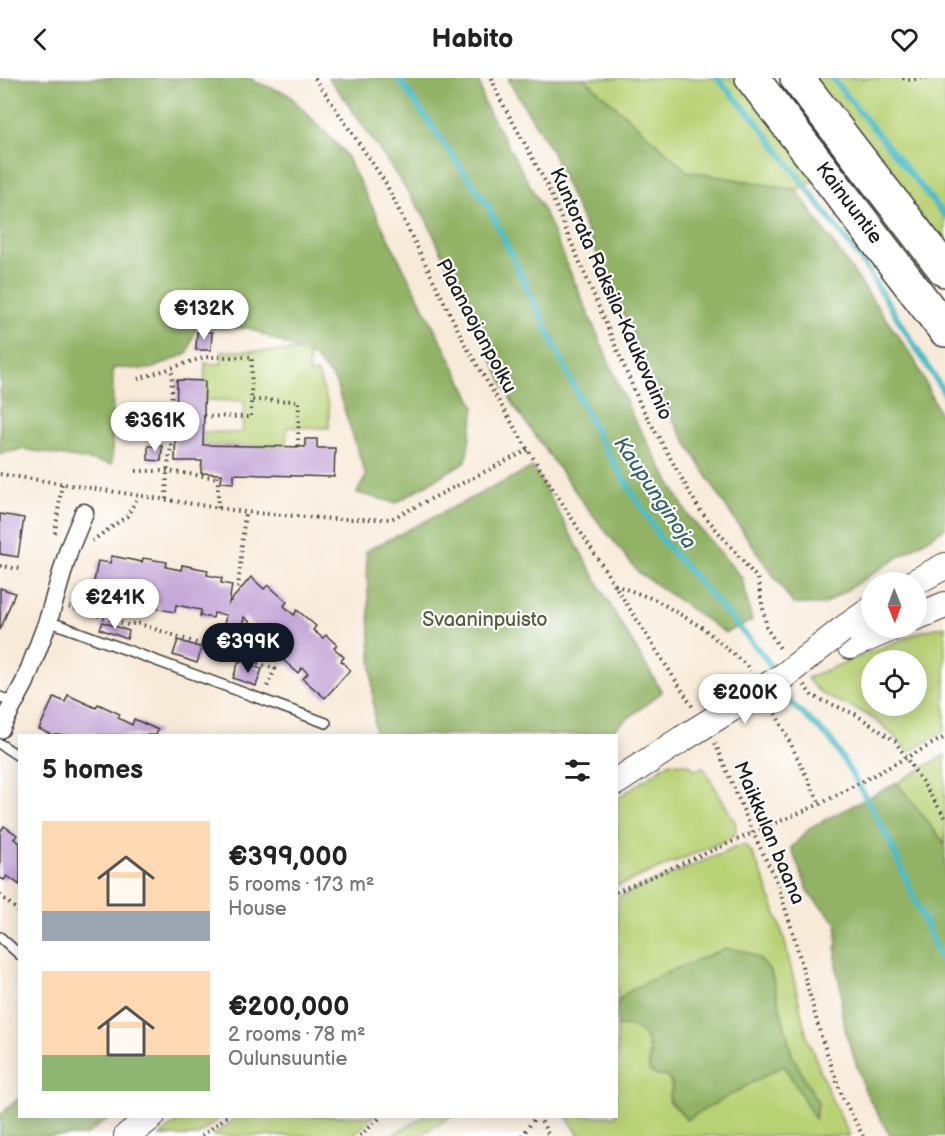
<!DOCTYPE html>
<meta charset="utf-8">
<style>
body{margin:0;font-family:"Balsamiq Sans",sans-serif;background:#f2f2f2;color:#222;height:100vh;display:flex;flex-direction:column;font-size:22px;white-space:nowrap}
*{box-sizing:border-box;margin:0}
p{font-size:20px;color:#767676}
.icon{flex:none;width:33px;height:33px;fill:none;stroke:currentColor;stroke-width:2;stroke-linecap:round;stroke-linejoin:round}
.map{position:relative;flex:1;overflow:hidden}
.drawer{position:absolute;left:18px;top:656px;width:600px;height:384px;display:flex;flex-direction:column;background:#fff;border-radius:0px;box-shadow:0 3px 15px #0003}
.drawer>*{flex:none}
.needle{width:39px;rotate:179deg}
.tools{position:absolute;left:861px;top:494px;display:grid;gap:12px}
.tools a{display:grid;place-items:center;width:66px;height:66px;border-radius:50%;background:#fff;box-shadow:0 3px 15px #0003;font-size:30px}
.price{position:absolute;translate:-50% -51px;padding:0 14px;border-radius:21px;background:#fff;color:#222;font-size:20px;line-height:39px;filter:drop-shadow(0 2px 3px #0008)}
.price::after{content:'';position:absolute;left:50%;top:36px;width:18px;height:14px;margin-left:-9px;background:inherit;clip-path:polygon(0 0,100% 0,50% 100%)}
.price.current{background:#111827;color:#fff}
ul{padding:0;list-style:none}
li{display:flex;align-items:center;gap:18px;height:150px;padding:0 24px}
li span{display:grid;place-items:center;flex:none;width:168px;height:120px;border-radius:0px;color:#555}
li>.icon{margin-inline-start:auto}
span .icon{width:72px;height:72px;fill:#fffc;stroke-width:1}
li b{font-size:26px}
h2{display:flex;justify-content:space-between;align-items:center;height:72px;padding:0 24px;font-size:26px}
header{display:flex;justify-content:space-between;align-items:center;height:78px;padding:0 24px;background:#fff;font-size:27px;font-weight:800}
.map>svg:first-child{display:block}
.green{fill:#b9d175;stroke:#6a7648;stroke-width:1.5;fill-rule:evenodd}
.forest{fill:#92b366;stroke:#576841;stroke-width:1.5}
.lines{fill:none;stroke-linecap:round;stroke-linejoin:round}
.stream{stroke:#4ebcc6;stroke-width:6}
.building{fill:#c6a8d8}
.lane-casing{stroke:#3d3b38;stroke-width:12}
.street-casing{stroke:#3d3b38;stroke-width:21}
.secondary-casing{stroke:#3d3b38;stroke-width:28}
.highway-casing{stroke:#3d3b38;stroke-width:36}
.path{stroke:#3d3b38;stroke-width:4;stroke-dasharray:1.5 4.5;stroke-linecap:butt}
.lane{stroke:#fff;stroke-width:9}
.street{stroke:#fff;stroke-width:18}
.secondary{stroke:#fff;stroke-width:26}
.highway{stroke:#fff;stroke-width:33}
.secondary-bridge-casing{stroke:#3d3b38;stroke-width:28;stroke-linecap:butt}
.secondary-bridge{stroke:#fff;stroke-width:26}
.labels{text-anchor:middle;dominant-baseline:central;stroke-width:4.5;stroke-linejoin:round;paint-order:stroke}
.street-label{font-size:20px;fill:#1c1c1c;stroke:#fff}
.park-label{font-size:20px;fill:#535b3b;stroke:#fff}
.water-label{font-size:21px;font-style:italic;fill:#326468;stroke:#fff}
</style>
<header><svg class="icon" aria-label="back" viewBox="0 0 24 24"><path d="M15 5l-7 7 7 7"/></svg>Habito<svg class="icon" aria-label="heart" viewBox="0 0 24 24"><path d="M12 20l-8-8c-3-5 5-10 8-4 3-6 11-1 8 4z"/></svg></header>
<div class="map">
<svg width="945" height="1058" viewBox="0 0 945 1058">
<rect width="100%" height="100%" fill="#fff"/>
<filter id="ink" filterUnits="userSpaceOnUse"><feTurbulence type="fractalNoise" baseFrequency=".0167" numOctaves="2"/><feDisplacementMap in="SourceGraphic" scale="12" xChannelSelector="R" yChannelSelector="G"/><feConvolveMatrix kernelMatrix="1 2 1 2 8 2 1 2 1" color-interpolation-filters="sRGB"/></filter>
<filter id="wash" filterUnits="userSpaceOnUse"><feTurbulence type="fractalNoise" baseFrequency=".008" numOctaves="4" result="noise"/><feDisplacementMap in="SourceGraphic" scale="24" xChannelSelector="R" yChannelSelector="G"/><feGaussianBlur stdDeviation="1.35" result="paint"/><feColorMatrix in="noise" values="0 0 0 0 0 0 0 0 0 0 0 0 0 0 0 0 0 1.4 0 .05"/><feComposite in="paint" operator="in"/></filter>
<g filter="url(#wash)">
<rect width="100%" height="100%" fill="#f8ead9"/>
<path class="green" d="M584 0H736L818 101 796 112 687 93Z
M809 0H945V167Z
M222 273H309V295H318L329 329V350L287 349 286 369 203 367V354L242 355 244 323 204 322 205 285 221 286Z
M945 548V653L909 674C896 658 881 644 862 634 839 622 822 622 807 600L922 553ZM872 582H916V627H872Z
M945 677V766L897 705Z
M670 684 690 687 695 692 703 689 735 744C737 753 736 756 729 761L617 808V721Z
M742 767 746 768 752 775 766 806 784 860 807 959 832 1022 850 1058H580L566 1038H616L617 948C623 948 631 947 636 949 650 955 649 978 649 990L658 998H666C673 1006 673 1010 669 1019L670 1025 684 1035 784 987 815 1040 818 1025 792 977 771 894 620 920 617 930V819Z
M184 1038H222L197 1058H160Z
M238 1038H374L352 1058H213Z
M425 1038H452L419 1058H391Z"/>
<path class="forest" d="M0 0H251L255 4 288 16 344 74 475 329 466 383 396 425 357 415 366 398 335 303 314 279 249 250 195 251 188 275 151 291 113 290 112 386 23 371 0 376Z
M328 0H478L484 25 542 129 632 337 688 437 742 500 752 543 725 555 638 494 585 427 514 328 425 139 342 17Z
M508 0H584L687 93 796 112 914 281 945 347V450L823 527 793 526 726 429 666 331 550 70 510 5Z
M533 389 620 544 662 614 606 657H375L366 473Z
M897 705 945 766V1058H890L866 1015 847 959 842 936 841 912 836 887 837 845 810 817 791 770 811 749Z
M724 871C745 871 758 876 771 894L792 977 818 1025 815 1041 784 987 686 1042C682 1032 671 1029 669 1019 673 1010 674 1005 666 998H658L650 994C648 987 650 981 650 974 647 951 636 948 617 948 616 939 615 927 621 920 633 906 703 880 724 871Z
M19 1020 20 1038H111L85 1058H0V1037Z"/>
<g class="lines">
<path class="stream" d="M398 0 488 128 597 357 660 460 765 579 775 597
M717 0 757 44 861 182 945 316
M832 0 945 138
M780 606 791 625 831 662 860 709 888 760 945 891"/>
</g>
<g id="blocks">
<path class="building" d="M197 254H212L211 272H196Z
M177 302 205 303 203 367 305 369V361H317V370H335L334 399 234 396V405L221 404 222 396 201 395 202 383H175Z
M148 368H162L161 383 148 382Z
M0 436 24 440 18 479 0 476Z
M112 478 142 484 143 480 167 484 166 489 181 492 182 487 208 492 207 497 222 500 221 505 232 507 229 525 251 499 264 511 268 507 287 524 284 528 294 537 297 532 316 548 313 552 323 560 326 557 337 567 334 570 344 579 341 583 350 592 325 620 303 601 308 595 302 590 298 595 283 582 287 577 275 567 271 571 256 558 260 553 244 539 242 550 224 547 226 537 214 535 213 540 200 538 201 532 176 527 175 534 158 531 159 525 123 519 122 525 91 519 98 483 110 485Z
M0 510 15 515 0 552Z
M103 544 129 553 127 561 100 551Z
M178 562 202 570 197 585 173 577Z
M239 583 262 591 256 608 233 600Z
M68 617 96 630 98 626 120 636 118 640 132 647 134 641 158 652 156 657H52L39 651 54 619 65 624Z
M4 748 17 757 14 761 20 765V807L7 798 4 802 0 800V754Z"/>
</g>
</g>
<g filter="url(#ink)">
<use href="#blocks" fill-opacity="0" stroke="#3d3b38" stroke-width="1.5"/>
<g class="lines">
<defs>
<path id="lane" d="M48 543 326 645
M0 619 14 625
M0 666 20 679
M0 859 20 877"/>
<path id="street" d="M0 651 25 604 48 543 69 471 84 435"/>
<path id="secondary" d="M915 504 945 488
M916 539 945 527
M842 552 872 531
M850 568 894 549
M616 704 682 661
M127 1058 152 1038"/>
<path id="highway" d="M752 0 945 252
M797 0 945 192"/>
</defs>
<use href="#lane" class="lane-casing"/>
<use href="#street" class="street-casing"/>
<use href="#secondary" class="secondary-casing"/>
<use href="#highway" class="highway-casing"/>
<path class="path" d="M315 0 385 104 467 270 528 372 694 631
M492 0 496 13 546 105 641 328 699 431 757 500 767 551 782 573
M903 0 907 2 927 0
M138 301 205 279H252L251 322 299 323 298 369
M204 338 251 339V322
M136 393H167L218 400
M0 396 245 434 332 441H391L528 372
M166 421 167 393 171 369 172 290
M218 430V396
M55 455 62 405
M92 463 127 438 138 419
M0 488 21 491
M615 507 656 522 703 550 746 587 750 593
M238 510 245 434
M69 529 128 547 137 545 275 591 267 609
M804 607 812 618 855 636 895 663 945 739
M773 630 820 726
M715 665 753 755 777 804 794 858 820 955 842 1018 863 1058
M616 814 820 726 945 659
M0 817 20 835
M539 1038 549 1058
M202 1058 227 1038
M360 1058 382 1038
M522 1058 536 1038"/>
<use href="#lane" class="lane"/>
<use href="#street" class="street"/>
<use href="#secondary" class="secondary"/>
<use href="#highway" class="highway"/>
<defs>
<path id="secondary-bridge" d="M682 661 785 597 842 552"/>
</defs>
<use href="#secondary-bridge" class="secondary-bridge-casing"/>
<use href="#secondary-bridge" class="secondary-bridge"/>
</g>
</g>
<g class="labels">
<g class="street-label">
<text transform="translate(849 125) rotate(53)">Kainuuntie</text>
<text transform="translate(611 216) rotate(66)">Kuntorata Raksila-Kaukovainio</text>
<text transform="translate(476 248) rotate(62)">Plaanaojanpolku</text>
<text transform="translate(769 755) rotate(67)">Maikkulan baana</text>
</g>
<g class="park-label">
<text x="485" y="542">Svaaninpuisto</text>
</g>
<g class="water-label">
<text transform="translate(655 415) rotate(56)">Kaupunginoja</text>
</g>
</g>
</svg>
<div class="tools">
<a><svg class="needle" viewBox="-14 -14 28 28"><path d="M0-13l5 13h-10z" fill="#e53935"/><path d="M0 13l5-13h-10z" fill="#767676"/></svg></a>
<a><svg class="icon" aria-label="locate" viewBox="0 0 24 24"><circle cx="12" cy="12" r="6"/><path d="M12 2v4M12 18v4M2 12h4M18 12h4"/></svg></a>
</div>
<b class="price" style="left:204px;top:263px">€132K</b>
<b class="price" style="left:155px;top:375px">€361K</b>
<b class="price" style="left:115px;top:552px">€241K</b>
<b class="price current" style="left:248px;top:596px">€399K</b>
<b class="price" style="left:745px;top:647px">€200K</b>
<section class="drawer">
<h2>5 homes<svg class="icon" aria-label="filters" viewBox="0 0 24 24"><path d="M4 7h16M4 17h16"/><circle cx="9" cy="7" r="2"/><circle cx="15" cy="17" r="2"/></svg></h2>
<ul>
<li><span style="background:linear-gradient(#ffd9b3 75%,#9aa5b1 0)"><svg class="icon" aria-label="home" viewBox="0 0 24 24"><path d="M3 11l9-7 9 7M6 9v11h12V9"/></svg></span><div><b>€399,000</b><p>5 rooms · 173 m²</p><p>House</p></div></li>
<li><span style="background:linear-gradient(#ffd9b3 70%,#8fb573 0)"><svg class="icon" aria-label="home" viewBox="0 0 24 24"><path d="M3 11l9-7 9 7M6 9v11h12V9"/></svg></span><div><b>€200,000</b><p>2 rooms · 78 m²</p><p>Oulunsuuntie</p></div></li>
</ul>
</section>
</div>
